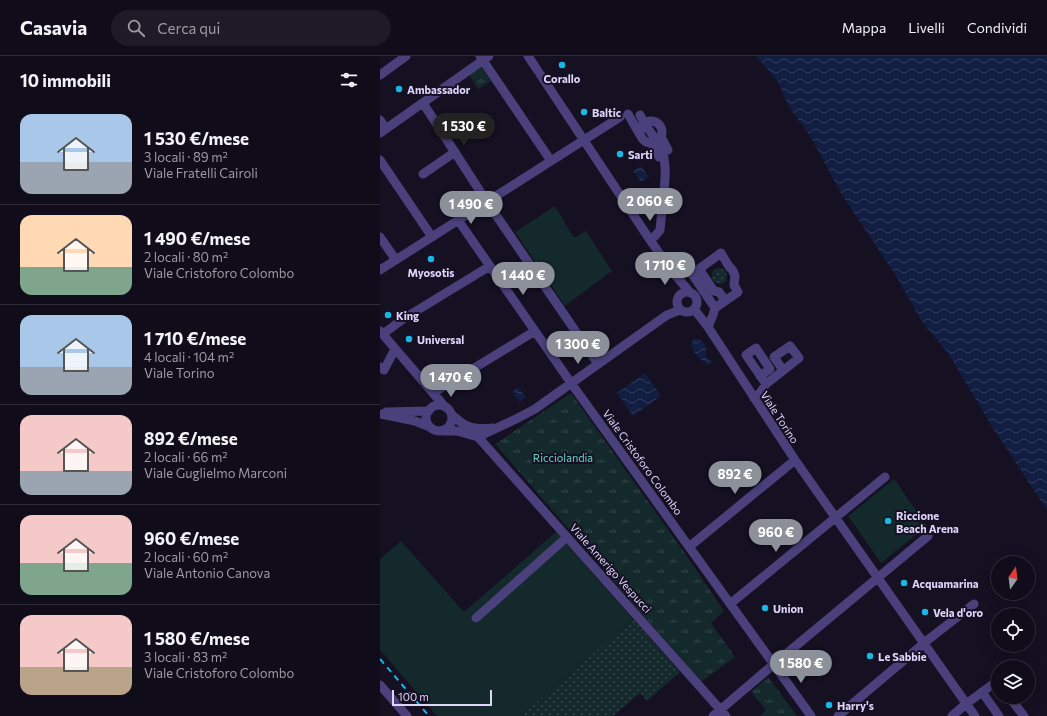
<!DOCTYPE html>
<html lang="it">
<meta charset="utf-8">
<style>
body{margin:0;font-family:Commissioner,sans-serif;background:#1e1a27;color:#f1f3f6;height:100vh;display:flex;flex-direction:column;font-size:15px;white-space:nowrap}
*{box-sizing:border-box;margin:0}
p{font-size:13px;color:#9c9ba2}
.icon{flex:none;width:22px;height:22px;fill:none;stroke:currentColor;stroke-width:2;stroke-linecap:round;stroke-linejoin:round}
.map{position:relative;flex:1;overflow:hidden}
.details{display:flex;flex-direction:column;background:#100c1a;width:380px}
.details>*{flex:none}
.needle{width:26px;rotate:14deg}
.tools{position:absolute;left:611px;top:500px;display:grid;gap:8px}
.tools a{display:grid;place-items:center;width:44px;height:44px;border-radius:50%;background:#100c1a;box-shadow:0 4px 16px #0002,0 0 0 1px #302c39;font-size:20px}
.scale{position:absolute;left:12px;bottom:10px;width:100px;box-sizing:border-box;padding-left:4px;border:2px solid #ded5fb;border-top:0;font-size:11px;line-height:14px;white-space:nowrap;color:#ded5fb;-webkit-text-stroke:3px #151022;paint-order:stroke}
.price{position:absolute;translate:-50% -34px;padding:0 9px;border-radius:14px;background:#8c9099;color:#fff;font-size:13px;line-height:26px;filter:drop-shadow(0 1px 2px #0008)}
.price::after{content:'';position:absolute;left:50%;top:24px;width:12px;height:9px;margin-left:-6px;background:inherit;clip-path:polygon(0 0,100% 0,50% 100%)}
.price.selected{background:#222;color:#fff}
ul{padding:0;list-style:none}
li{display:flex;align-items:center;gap:12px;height:100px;padding:0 20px}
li+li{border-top:1px solid #302c39}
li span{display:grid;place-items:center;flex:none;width:112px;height:80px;border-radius:12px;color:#555}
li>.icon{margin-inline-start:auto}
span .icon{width:48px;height:48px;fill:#fffc;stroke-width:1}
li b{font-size:17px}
h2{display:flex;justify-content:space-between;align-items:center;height:48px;padding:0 20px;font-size:17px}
header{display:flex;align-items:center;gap:24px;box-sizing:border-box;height:56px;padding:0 20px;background:#100c1a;border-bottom:1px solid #302c39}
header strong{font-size:19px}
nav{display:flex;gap:22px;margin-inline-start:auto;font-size:14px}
.search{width:280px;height:36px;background:#1e1a27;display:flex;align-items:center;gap:10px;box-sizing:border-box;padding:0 14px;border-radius:22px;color:#9c9ba2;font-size:15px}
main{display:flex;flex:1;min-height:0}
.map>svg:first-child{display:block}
.grass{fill:url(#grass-dots)}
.park{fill:url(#park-tufts)}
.garden{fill:#14292b}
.water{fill:url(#water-waves)}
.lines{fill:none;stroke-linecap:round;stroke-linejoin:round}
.minor{stroke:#49407c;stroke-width:9}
.rail{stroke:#16b8e6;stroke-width:2;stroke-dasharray:6 5;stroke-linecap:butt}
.poi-dot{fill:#16b8e6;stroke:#151022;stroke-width:1.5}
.labels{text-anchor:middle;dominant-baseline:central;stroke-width:4;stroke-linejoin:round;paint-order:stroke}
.poi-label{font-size:11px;font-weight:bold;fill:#ded5fb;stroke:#151022;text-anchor:start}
.street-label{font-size:11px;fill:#ded5fb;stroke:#151022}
.park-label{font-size:11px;fill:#68d4c6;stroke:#151022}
</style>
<header>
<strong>Casavia</strong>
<div class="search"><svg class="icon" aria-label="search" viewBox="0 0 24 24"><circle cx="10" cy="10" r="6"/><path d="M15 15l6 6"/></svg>Cerca qui</div>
<nav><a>Mappa</a><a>Livelli</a><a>Condividi</a></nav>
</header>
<main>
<section class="details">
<h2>10 immobili<svg class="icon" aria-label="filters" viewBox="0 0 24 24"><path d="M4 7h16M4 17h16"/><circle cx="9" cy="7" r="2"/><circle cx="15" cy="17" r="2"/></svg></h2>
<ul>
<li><span style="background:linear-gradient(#a9c7e8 60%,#9aa5b1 0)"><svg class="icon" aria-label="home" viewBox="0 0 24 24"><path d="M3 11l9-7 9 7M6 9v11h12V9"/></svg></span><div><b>1 530 €/mese</b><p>3 locali · 89 m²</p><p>Viale Fratelli Cairoli</p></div></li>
<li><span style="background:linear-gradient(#ffd9b3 65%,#7fa58c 0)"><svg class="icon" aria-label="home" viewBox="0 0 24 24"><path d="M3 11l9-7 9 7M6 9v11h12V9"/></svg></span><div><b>1 490 €/mese</b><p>2 locali · 80 m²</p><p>Viale Cristoforo Colombo</p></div></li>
<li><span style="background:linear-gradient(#a9c7e8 65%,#9aa5b1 0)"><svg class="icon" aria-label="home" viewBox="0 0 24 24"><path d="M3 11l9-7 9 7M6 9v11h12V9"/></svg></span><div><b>1 710 €/mese</b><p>4 locali · 104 m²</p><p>Viale Torino</p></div></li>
<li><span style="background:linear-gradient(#f6c9c9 70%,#9aa5b1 0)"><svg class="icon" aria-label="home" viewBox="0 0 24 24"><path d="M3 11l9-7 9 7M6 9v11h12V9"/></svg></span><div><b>892 €/mese</b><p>2 locali · 66 m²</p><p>Viale Guglielmo Marconi</p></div></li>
<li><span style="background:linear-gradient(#f6c9c9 60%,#7fa58c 0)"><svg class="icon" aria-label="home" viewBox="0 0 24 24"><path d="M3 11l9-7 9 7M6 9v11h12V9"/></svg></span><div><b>960 €/mese</b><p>2 locali · 60 m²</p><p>Viale Antonio Canova</p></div></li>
<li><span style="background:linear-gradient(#f6c9c9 65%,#b9a48a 0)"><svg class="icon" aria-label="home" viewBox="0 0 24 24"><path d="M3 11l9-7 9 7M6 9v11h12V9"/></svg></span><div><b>1 580 €/mese</b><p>3 locali · 83 m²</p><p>Viale Cristoforo Colombo</p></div></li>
</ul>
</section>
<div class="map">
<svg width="667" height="660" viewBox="0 0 667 660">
<defs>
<pattern id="grass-dots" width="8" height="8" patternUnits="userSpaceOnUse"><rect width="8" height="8" fill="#14292b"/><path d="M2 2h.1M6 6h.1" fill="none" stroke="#36474b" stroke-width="1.8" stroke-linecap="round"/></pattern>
<pattern id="park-tufts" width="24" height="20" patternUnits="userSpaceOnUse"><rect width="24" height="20" fill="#14292b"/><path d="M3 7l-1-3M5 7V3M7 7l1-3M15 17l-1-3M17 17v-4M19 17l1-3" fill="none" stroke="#36474b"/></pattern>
<pattern id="water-waves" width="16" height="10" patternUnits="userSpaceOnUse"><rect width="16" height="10" fill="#111d41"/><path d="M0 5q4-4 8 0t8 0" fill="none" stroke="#333d5d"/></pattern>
</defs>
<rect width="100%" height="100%" fill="#151022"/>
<path class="grass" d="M339 212 345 214 347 220 346 225 341 228 335 226C329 221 331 214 339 212Z
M253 563 300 616 267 645 260 637 233 660H141Z"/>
<path class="park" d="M101 10 111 25 98 33 89 19Z
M191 337 304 496 344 555 331 567 355 601 321 626 115 388Z
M388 621 417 660H380L386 654 371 636Z"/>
<path class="garden" d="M175 150 194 182 206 175 232 215 185 250 135 176Z
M514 423 547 470 501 507 468 460Z
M176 476 253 563 141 660H57L0 594V503L21 485 84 556Z"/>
<path class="water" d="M376 0H667V454L611 369 568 297 542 266 516 220 462 139 430 80 409 51 398 26Z
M261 110 269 121 261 126 253 115Z
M316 282C325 285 327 292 326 301L332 305 328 309C320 303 308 294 313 283Z
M265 317 281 340 253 360 237 337Z
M138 331 146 341 140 346 132 336Z"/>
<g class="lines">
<path class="minor" d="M100 0 171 105
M148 0 158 15
M160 18 270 184 291 214 308 234 309 236
M0 19 26 0
M43 47 107 146 218 308
M248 58 260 79
M260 59 263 65
M0 64 6 73
M260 76a11 11 0 1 1 22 0a11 11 0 1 1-22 0Z
M267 71 274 81
M0 77 109 0
M281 81 288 94
M271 87 277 96 279 101
M0 104 52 181
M43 118 75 96
M78 164 191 327 431 660
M0 181 16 204
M270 184 275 180 280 174C281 164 282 153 283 143 285 125 288 107 280 90
M319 213 334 235 339 236 345 244
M0 214 240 61
M291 214 304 215 312 218 335 252 333 259 328 271
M312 218 341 197 348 209 353 215 355 220 354 229 358 236 335 252
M297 246a10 10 0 1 1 20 0a10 10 0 1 1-20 0Z
M314 253 328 271 415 404 595 660
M0 275 65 351
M3 278 23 263 110 210
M0 311 4 314 15 293
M380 320 390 313 376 292 366 299 386 328
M53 337 155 275
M374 342 380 337 386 328 419 302 410 290 394 301 403 314
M46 362a13 13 0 1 1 26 0a13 13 0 1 1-26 0Z
M6 356 49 355
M0 358 35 365 50 371
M72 359C76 362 80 366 85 369 93 373 104 373 113 372
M63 375H77L98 381 136 363 155 353 287 259 300 254
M98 381 346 660
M309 491 415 404
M350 548 505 421
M96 562 187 481
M0 629 27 660
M602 636 619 660
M629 641 644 660
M333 660 394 608 548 480
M458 660 549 583 594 548
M572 660 586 648 617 625 618 626"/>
<path class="rail" d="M0 603 49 660"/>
</g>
<g class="poi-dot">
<circle cx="182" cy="9" r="4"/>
<circle cx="19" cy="33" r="4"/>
<circle cx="204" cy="56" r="4"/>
<circle cx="240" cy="98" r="4"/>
<circle cx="51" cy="203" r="4"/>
<circle cx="8" cy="259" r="4"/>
<circle cx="29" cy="283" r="4"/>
<circle cx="508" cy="465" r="4"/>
<circle cx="524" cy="527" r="4"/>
<circle cx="385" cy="552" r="4"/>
<circle cx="545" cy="556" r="4"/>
<circle cx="490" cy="600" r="4"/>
<circle cx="449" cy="649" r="4"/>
</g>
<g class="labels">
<g class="poi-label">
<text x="182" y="22" text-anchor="middle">Corallo</text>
<text x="27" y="33">Ambassador</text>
<text x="212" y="56">Baltic</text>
<text x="248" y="98">Sarti</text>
<text x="51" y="216" text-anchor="middle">Myosotis</text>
<text x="16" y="259">King</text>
<text x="37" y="283">Universal</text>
<text x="516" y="459">Riccione<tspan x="516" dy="13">Beach Arena</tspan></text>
<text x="532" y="527">Acquamarina</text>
<text x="393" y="552">Union</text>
<text x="553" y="556">Vela d'oro</text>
<text x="498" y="600">Le Sabbie</text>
<text x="457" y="649">Harry's</text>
</g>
<g class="street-label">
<text transform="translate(400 361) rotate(57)">Viale Torino</text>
<text transform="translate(263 406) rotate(54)">Viale Cristoforo Colombo</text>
<text transform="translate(231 512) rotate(48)">Viale Amerigo Vespucci</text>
</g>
<g class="park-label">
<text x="183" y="401">Ricciolandia</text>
</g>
</g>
</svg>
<div class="tools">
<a><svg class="needle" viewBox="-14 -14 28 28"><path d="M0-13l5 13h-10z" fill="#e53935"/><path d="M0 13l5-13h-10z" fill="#9c9ba2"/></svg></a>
<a><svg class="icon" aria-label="locate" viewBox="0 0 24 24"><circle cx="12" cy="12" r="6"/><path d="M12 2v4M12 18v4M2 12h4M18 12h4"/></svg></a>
<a><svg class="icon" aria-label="layers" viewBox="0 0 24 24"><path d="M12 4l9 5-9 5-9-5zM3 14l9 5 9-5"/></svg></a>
</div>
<div class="scale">100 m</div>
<b class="price selected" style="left:84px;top:91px">1 530 €</b>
<b class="price" style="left:270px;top:166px">2 060 €</b>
<b class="price" style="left:91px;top:169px">1 490 €</b>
<b class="price" style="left:285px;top:230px">1 710 €</b>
<b class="price" style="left:143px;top:240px">1 440 €</b>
<b class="price" style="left:198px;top:309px">1 300 €</b>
<b class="price" style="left:71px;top:342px">1 470 €</b>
<b class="price" style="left:355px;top:439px">892 €</b>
<b class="price" style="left:396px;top:497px">960 €</b>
<b class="price" style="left:421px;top:628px">1 580 €</b>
</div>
</main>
